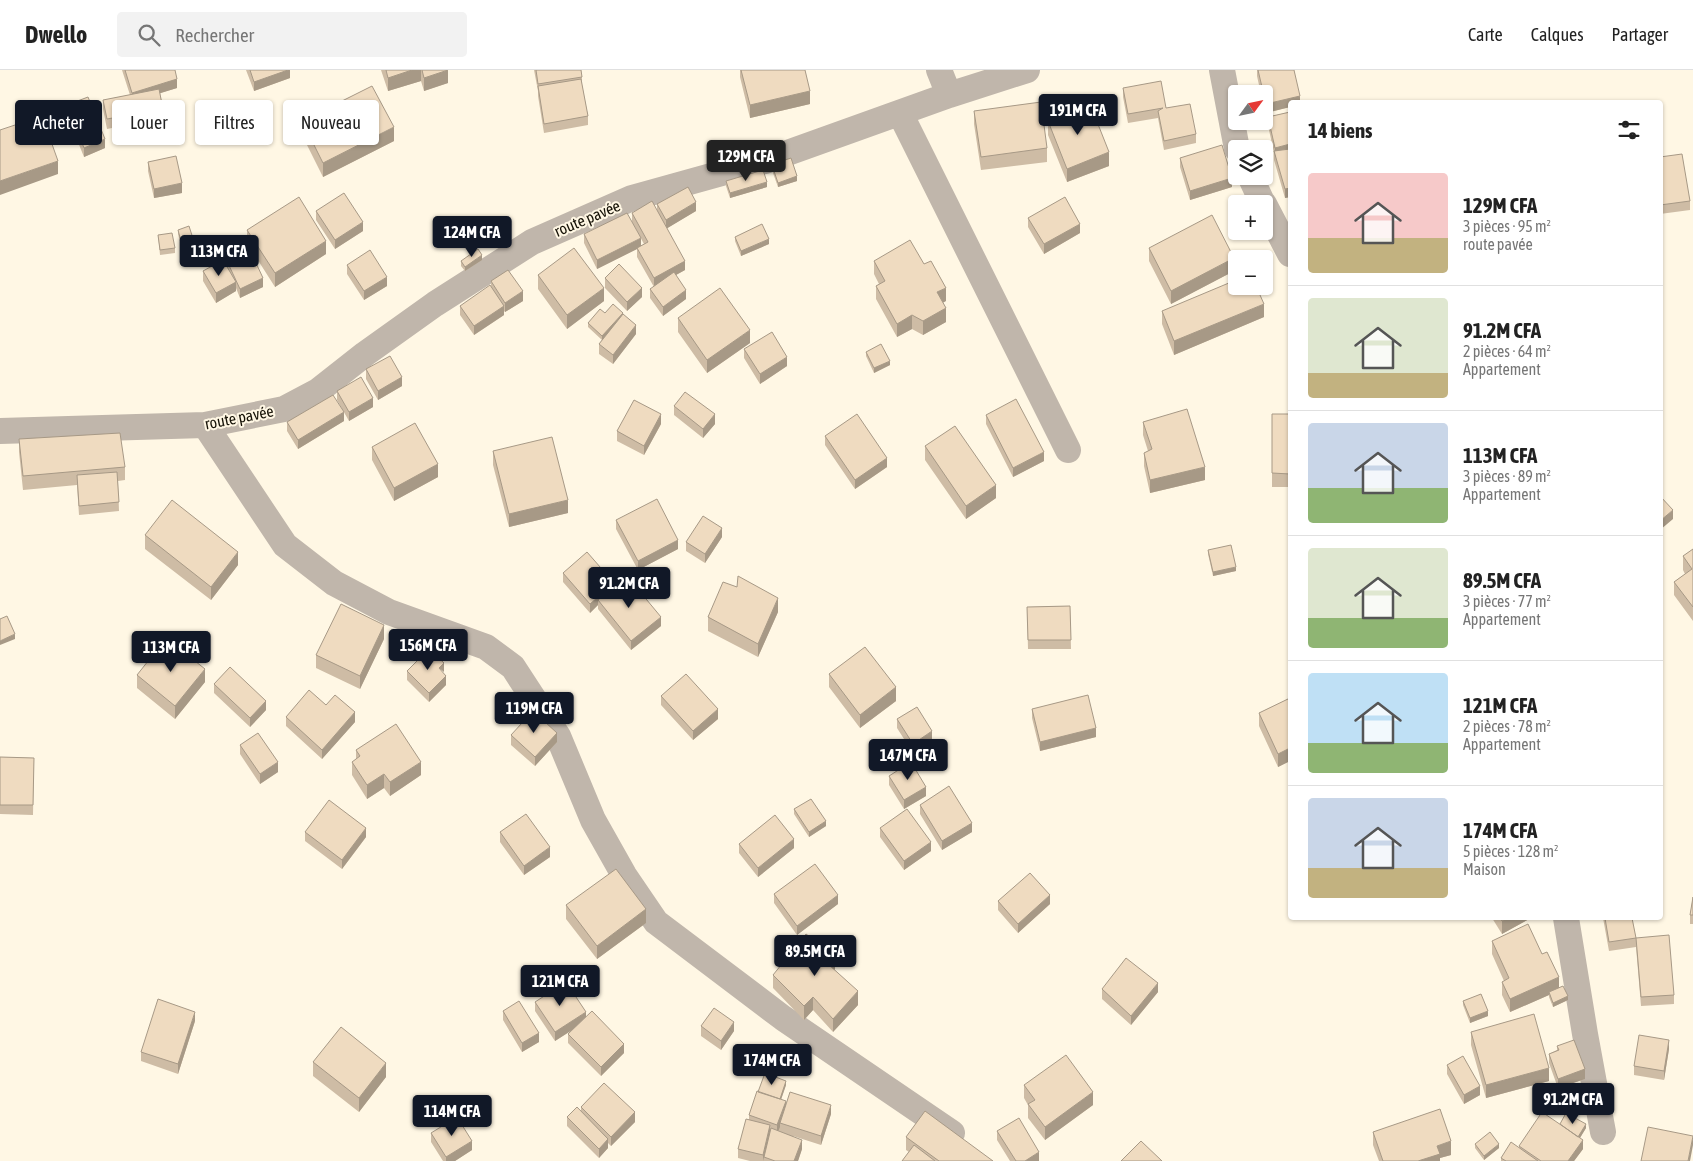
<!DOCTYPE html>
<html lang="fr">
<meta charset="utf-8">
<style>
body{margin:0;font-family:"Asap Condensed",sans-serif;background:#f2f2f2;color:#222;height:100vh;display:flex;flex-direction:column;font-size:19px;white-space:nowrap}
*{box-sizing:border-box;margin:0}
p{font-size:16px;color:#767676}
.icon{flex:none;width:28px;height:28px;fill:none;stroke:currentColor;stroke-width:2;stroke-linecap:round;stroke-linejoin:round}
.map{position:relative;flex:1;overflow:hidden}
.details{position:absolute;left:1288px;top:30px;width:375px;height:820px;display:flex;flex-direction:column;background:#fff;border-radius:5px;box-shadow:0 1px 4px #0004}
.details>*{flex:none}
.guide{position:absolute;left:15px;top:30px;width:475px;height:45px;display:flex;gap:10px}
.needle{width:32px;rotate:57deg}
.buttons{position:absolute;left:1228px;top:15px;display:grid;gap:10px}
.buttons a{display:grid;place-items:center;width:45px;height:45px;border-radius:5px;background:#fff;box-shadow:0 1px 4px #0004;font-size:25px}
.price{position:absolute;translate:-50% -42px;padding:0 11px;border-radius:5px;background:#111827;color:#fff;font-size:16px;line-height:32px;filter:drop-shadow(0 1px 2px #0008)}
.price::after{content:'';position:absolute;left:50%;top:30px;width:15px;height:11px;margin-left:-8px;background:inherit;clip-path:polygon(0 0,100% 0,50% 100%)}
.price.selected{background:#222;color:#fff}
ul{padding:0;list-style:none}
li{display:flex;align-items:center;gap:15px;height:125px;padding:0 20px}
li+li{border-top:1px solid #e0e0e0}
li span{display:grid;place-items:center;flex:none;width:140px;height:100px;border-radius:5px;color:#555}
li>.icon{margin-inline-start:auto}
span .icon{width:60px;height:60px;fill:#fffc;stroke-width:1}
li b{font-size:21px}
h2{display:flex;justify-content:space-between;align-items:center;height:60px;padding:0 20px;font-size:21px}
.chip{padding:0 18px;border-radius:5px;background:#fff;box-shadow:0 1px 4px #0004;font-size:18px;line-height:45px}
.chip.selected{background:#111827;color:#fff}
header{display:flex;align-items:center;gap:30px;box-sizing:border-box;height:70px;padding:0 25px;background:#fff;border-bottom:1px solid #e0e0e0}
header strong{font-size:24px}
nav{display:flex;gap:28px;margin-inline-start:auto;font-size:18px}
.search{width:350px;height:45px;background:#f2f2f2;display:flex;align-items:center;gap:12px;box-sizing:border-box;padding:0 18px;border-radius:5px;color:#767676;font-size:19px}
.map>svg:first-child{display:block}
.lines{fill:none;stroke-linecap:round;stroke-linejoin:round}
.minor{stroke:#c0b6ab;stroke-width:26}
.wall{fill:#cebca5}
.shaded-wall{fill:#a79986}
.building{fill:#efdbc0;stroke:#a79986}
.labels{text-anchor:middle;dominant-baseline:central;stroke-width:4;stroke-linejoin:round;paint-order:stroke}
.street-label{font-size:16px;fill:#151106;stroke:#fff7e4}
</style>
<header>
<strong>Dwello</strong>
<div class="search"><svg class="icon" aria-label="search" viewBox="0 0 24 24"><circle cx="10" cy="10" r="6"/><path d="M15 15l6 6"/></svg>Rechercher</div>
<nav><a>Carte</a><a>Calques</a><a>Partager</a></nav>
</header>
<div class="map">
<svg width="1693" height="1091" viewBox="0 0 1693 1091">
<rect width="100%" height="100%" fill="#fff7e4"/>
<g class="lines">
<path class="minor" d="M939 0 949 25
M1222 0 1237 79
M900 43 1068 380
M1250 106 1263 134
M1264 134 1290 184
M205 355 285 475 334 513 389 542 486 577 513 597 558 666 593 750 624 805 656 852 783 948 952 1063
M0 361 205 355 284 339 318 321 365 284 435 234 532 172 632 128 765 91 949 25 1027 0
M1566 848 1585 964 1603 1062"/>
</g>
<path class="wall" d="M122 0H175L177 18 160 23 163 39V48L107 59 103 39V30L130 25Z
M246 0H290V8L254 21Z
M381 0H448V13L424 21 421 11 388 21Z
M534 0H581L582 7V15L588 46V55L544 63 538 26V21Z
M740 0H805L810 34 750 48 740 7Z
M1257 0H1294L1300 32H1290V37L1266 43 1264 34V24H1261L1257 6Z
M1123 18 1166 38 1196 64V73L1164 80 1158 48 1128 53 1123 27Z
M67 35 105 78 84 87 67 45Z
M974 41 1047 78V92L981 100 974 54Z
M1290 42V127L1285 128 1274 90V82L1268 56V47Z
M302 51 394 71 323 107 302 65Z
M1048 51 1109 96 1067 112 1048 65Z
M1660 87 1690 131V140L1660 144Z
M1180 88 1232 117 1190 130 1180 97Z
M782 91 797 111 778 117 773 103V98L782 95Z
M148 92 182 123 154 128 148 101Z
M726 111 767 117 730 128 726 116Z
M657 134 696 141 667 158 685 200 676 205 686 229 663 246 650 228V219L654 217 637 187V179L597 199 584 173V164L641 176 644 174 632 152V143L657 140Z
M316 141 363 161 335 179 316 150Z
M1028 148 1080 163 1044 184 1028 157Z
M178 160 196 183 184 186 178 164Z
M247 160 326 184 275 217 247 173Z
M158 165 175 178V183L160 185Z
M735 167 769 174 741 186 735 171Z
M1149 178 1234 201 1171 234 1149 191Z
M226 189 263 217 240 228 236 218V221L216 233 203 211V201L226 195Z
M482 190 465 201 461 196V191Z
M874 191 946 231 943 232 946 252 923 265 912 259 897 267 876 229V216L879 214 874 204Z
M347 195 387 216 364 230 347 204Z
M538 205 604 231 567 259 538 219Z
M605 208 642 227 627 241 605 218Z
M491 211 523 231 505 242 504 241V245L474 265 460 245V236L491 216Z
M1162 241 1264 247 1174 285 1162 254Z
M605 243 623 244 636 264 613 294 599 284V274L602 270 588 257V253Z
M678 248 750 273 707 303 678 262Z
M744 279 787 296 760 314 744 288Z
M866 282 890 295 874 303 866 286Z
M366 299 402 316 378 330 366 309Z
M337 321 373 337 349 351 337 330Z
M674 336 715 354 703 368 674 345Z
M1272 344H1290V417H1272Z
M986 345 1044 391 1013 407 986 354Z
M344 351 298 379 287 361V352Z
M1143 352 1205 410 1150 423 1144 396V383L1148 381 1143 365Z
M661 354 644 385 617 371V361Z
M825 366 887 397 855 419 825 375Z
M19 369 125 397V410L118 411 119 441 79 445 77 415 23 420 19 382Z
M925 376 996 428 966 449 925 390Z
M372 377 438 407 394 431 372 390Z
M493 381 568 443 509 457 493 395Z
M616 450 678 479 638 500 616 459Z
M145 465 238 495 211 530 145 479Z
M722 467 705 493 686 481V472Z
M1693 479V551L1674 525V512L1685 504 1683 500V486Z
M1208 480 1236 501 1213 506 1208 484Z
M563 503 614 517 661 556 631 580 598 539V535L590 543 563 512Z
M737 517 778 542 758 587 708 561V547Z
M1070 536 1071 579H1028L1027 537Z
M384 569 360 619 316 598V585Z
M407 601 446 615 429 632 407 610Z
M829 604 896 631 860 658 829 617Z
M137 605 205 612 175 649 137 618Z
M214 614 266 640 250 657 214 623Z
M661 626 718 649 693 670 661 635Z
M1290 628V691L1278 697 1259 656V643Z
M326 635 355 652 322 689 286 656V647Z
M1032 639 1096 667 1040 681 1032 648Z
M897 649 932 670 913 683 897 658Z
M511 665 557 672 535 696 511 675Z
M240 675 278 702 260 714 240 684Z
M356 680 421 705 390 726 384 718 367 729 352 705V692L356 689Z
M0 687 34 688 33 745 0 744Z
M889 706 926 726 904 739 889 715Z
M920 735 972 762 942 780 920 744Z
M794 739 826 756 809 767 794 744Z
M880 758 931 781 904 800 880 767Z
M305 762 366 767 342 799 305 771Z
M500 762 550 787 524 805 500 772Z
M739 774 794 778 758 807 739 783Z
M774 824 838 834 797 865 774 833Z
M1693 827V854H1690V845Z
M998 831 1050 834 1018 863 998 840Z
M566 835 646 853 597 889 566 849Z
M1492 848H1531L1502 864Z
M1603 848H1632L1636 868 1674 925V934L1641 936 1636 877 1609 881Z
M1492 871 1559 918 1568 930 1553 937 1549 927V925L1510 942 1502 925V912L1504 911 1492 884Z
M835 899 834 900 858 935 833 962 813 940 804 950 773 918V905Z
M1102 919 1158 922 1131 955 1102 929Z
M1463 931 1488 946 1470 953 1463 935Z
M535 932 586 947 624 983 601 1006 568 973V964L574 959 555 971 535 941Z
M503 941 539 972 522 982 503 950Z
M195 951 178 1004 141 991V982Z
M701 956 734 961 721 980 701 966Z
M1471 962 1549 1011 1486 1028 1471 975Z
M1557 976 1585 1009 1558 1018 1549 993V984L1557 980Z
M1669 979 1664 1010 1634 1005V996Z
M313 992 386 1007 359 1042 313 1006Z
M1447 995 1480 1025 1464 1034 1447 1004Z
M786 1015 781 1030 786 1035 831 1044 821 1075 793 1066 802 1079 798 1091H750L738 1088V1079L749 1049V1045L758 1022Z
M1024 1015 1093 1035 1045 1070 1028 1048V1035L1024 1028Z
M581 1037 635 1052 611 1076 608 1073V1078L599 1088 567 1056V1047L581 1041Z
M1560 1054 1586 1058 1580 1068 1583 1079 1574 1091H1501V1088L1519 1078V1076Z
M997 1061 1039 1091H1010L997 1070Z
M1373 1062 1451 1085 1440 1088V1091H1379L1373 1075Z
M431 1063 472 1080 455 1091H443L431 1072Z
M906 1067 993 1091H902L909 1082 906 1080Z
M1475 1074 1499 1078 1484 1090 1475 1078Z"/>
<path class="shaded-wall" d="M288 0H290V8L254 21V12Z
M412 0H421V11L388 21V8Z
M448 0V13L424 21V8Z
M177 9V18L132 32V23Z
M810 21V34L750 48V35Z
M1300 26V32H1290V37L1266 43V34Z
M394 57V71L323 107V93Z
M105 69V78L84 87V78Z
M1290 74V84L1275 87V78Z
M1109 82V96L1067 112V99Z
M58 91V104L0 125V111Z
M797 106V111L778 117V113Z
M1232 108V117L1190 130V121Z
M767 112V117L730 128V123Z
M182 113V123L154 128V119Z
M1290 118V127L1285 128V119Z
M696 132V141L666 159V150Z
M363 152V161L335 179V170Z
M1080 154V163L1044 184V174Z
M641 168V178H637V179L597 199V190Z
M769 169V174L741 186V181Z
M326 171V184L275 217V203Z
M196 178V183L184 186V182Z
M482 185V190L465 201V197Z
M1234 188V201L1171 234V221Z
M685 191V200L654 217V208Z
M387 207V216L364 230V221Z
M263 208V217L240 228V219Z
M236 212V221L216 233V223Z
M604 218V231L567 259V245Z
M642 218V227L627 241V232Z
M946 218V231L937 236V222Z
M686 220V229L663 246V237Z
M523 221V231L505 242V233Z
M1264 234V247L1174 285V271Z
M504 236V245L474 265V256Z
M946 238V252L923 265V251Z
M623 243V248L602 270V266Z
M912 245V259L897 267V254Z
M636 255V264L613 294V285Z
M750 260V273L707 303V290Z
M787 287V296L760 314V304Z
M890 291V295L874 303V298Z
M402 307V316L378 330V321Z
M373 328V337L349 351V342Z
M344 342V351L298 379V370Z
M661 344V354L644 385V376Z
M715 344V354L703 368V359Z
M1044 382V391L1013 407V398Z
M887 388V397L855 419V410Z
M438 394V407L394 431V418Z
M1205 397V410L1150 423V410Z
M996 415V428L966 449V436Z
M568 430V443L509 457V444Z
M1673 440V449L1660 460V451Z
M722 458V467L705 493V484Z
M678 470V479L638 500V491Z
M238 482V495L211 530V517Z
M1236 497V501L1213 506V502Z
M614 513V522L598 530V535L590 543V534Z
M778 528V542L758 587V574Z
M661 547V556L631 580V571Z
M384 555V569L360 619V606Z
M15 564V569L0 575V571Z
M444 593V602L439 598Z
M205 599V612L175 649V636Z
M446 606V615L429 632V623Z
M896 617V631L860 658V645Z
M266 631V640L250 657V648Z
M718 639V649L693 670V661Z
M355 642V652L322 689V680Z
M1096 658V667L1040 681V672Z
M932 661V670L913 683V674Z
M557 663V672L535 696V687Z
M1290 678V691L1278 697V684Z
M278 692V702L260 714V704Z
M421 692V705L390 726V712Z
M384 704V718L367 729V715Z
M926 717V726L904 739V730Z
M826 751V756L809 767V762Z
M972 753V762L942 780V771Z
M366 758V767L342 799V790Z
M794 769V778L758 807V798Z
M931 772V781L904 800V791Z
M550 777V787L524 805V796Z
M838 825V834L797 865V856Z
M1050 825V834L1018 863V854Z
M646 839V853L597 889V876Z
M1508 848H1531L1502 864V851Z
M835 886V899L828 907V894Z
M1559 907V920L1549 922V925L1510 942V929Z
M1158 913V922L1131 955V946Z
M858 921V935L833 962V949Z
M1568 926V930L1553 937V933Z
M813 927V940L804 950V936Z
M1488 941V946L1470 953V948Z
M195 942V951L178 1004V994Z
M586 942V951L555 971V962Z
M734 952V961L721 980V971Z
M539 963V972L522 982V973Z
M1669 970V979L1664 1010V1001Z
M624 974V983L601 1006V997Z
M386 993V1007L359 1042V1028Z
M1549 998V1011L1486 1028V1015Z
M1585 999V1009L1558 1018V1009Z
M786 1011V1015L779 1035V1031Z
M1480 1016V1025L1464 1034V1025Z
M1093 1022V1035L1045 1070V1057Z
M786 1031V1040L780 1053V1057L777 1064V1055Z
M831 1035V1044L821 1075V1066Z
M635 1042V1052L611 1076V1067Z
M1586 1054V1058L1578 1071V1067Z
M770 1055V1064L764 1087 763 1091V1085Z
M1693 1066V1075L1690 1091H1688Z
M608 1069V1078L599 1088V1079Z
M802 1070V1079L798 1091H794Z
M1583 1070V1079L1574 1091H1568Z
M472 1071V1080L455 1091H446V1087Z
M1451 1071V1085L1440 1088V1091H1418L1437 1076Z
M1499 1074V1078L1484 1090V1086Z
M1039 1082V1091H1025Z"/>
<path class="building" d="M125 0H175L177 9 132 23Z
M250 0H288L254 12Z
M386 0H412L388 8Z
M422 0H448L424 8Z
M536 0H581L582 7 538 14Z
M741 0H805L810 21 750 35Z
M1258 0H1294L1300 26 1266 34Z
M581 9 588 46 544 54 538 16Z
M1161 11 1166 38 1190 34 1196 64 1164 71 1158 41 1163 38 1128 44 1123 18Z
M372 16 394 57 323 93 302 51Z
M159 19 163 39 107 49 103 30Z
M88 27 105 69 84 78 67 35Z
M1041 32 1047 78 981 87 974 41Z
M1090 34 1109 82 1067 99 1048 51Z
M1290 42V74L1275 78 1268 47Z
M42 46 58 91 0 111V60Z
M1222 75 1232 108 1190 121 1180 88Z
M1290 79V118L1285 119 1274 81Z
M1682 84 1690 131 1660 135V87Z
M176 86 182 113 154 119 148 92Z
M791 88 797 106 778 113 773 98 784 95 782 91Z
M763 100 767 112 730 123 726 111Z
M688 117 696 132 666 150 657 134Z
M344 123 363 152 335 170 316 141Z
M299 127 326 171 275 203 247 160Z
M1065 127 1080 154 1044 174 1028 148Z
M652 131 685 191 654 208 637 178 648 172 632 143Z
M627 143 641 168 597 190 584 164Z
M1212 145 1234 188 1171 221 1149 178Z
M762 154 769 169 741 181 735 167Z
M189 156 196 178 184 182 178 160Z
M172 163 175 178 160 180 158 165Z
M910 170 924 194 931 191 946 218 937 222 946 238 923 251 912 245 897 254 876 216 885 211 874 191Z
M249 178 263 208 240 219 226 189Z
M574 178 604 218 567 245 538 205Z
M478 179 482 185 465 197 461 191Z
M370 180 387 207 364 221 347 195Z
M223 190 236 212 216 223 203 201Z
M619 194 642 218 627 232 605 208Z
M508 200 523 221 505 233 491 211Z
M674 202 686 220 663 237 650 219Z
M1236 210V216H1256L1264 234 1174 271 1162 241Z
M490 215 504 236 474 256 460 236Z
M720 218 750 260 707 290 678 248Z
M613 234 623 243 602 266 588 253 600 239 605 243Z
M623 244 636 255 613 285 599 274Z
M772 262 787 287 760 304 744 279Z
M881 274 890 291 874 298 866 282Z
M390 286 402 307 378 321 366 299Z
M361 307 373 328 349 342 337 321Z
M685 322 715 344 703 359 674 336Z
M333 325 344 342 298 370 287 352Z
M1016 329 1044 382 1013 398 986 345Z
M634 330 661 344 644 376 617 361Z
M1187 339 1205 397 1150 410 1144 383 1152 379 1143 352Z
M857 344 887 388 855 410 825 366Z
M1272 344H1290V404L1272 403Z
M415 353 438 394 394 418 372 377Z
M955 356 996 415 966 436 925 376Z
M120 363 125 397 23 406 19 369Z
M552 367 568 430 509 444 493 381Z
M117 402 119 432 79 436 77 405Z
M1660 426 1673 440 1660 451Z
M657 429 678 470 638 491 616 450Z
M172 430 238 482 211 517 145 465Z
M703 446 722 458 705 484 686 472Z
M1231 475 1236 497 1213 502 1208 480Z
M1693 479V537L1674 512 1692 499 1683 486Z
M587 482 614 513 590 534 563 503Z
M627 506 661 547 631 571 598 530Z
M738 506 778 528 758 574 708 547 723 512 737 517Z
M341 534 384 555 360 606 316 585Z
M1070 536 1071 570H1028L1027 537Z
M7 546 15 564 0 571V549Z
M175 575 205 599 175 636 137 605 160 576 169 583Z
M865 577 896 617 860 645 829 604Z
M429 579 444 593 439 598 446 606 429 623 407 601Z
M230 597 266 631 250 648 214 614Z
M686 604 718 639 693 661 661 626Z
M309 620 326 635 335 625 355 642 322 680 286 647Z
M1088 625 1096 658 1040 672 1032 639Z
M1290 628V678L1278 684 1259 643Z
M917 637 932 661 913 674 897 649Z
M533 641 557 663 535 687 511 665Z
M396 654 421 692 390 712 384 704 367 715 352 692 360 686 356 680Z
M258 663 278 692 260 704 240 675Z
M0 687 34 688 33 735H0Z
M911 692 926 717 904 730 889 706Z
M949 716 972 753 942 771 920 735Z
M811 729 826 751 809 762 794 739Z
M329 730 366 758 342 790 305 762Z
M907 739 931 772 904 791 880 758Z
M526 744 550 777 524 796 500 762Z
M775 745 794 769 758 798 739 774Z
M815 794 838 825 797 856 774 824Z
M616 799 646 839 597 876 566 835Z
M1030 803 1050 825 1018 854 998 831Z
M1693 827V845H1690Z
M1500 848H1508L1502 851Z
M1605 848H1632L1636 868 1669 865 1674 925 1641 927 1636 868 1609 872Z
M1528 854 1542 884 1547 882 1559 907 1510 929 1502 912 1509 908 1492 871Z
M806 864 835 886 828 894 858 921 833 949 813 927 804 936 773 905Z
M1126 888 1158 913 1131 946 1102 919Z
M566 912 586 942 555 962 535 932Z
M1563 916 1568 926 1553 933 1549 922Z
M1481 924 1488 941 1470 948 1463 931Z
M158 929 195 942 178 994 141 982Z
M519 931 539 963 522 973 503 941Z
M714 938 734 952 721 971 701 956Z
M592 941 624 974 601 997 568 964Z
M1534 944 1549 998 1486 1015 1471 962Z
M341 957 386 993 359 1028 313 992Z
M1639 965 1669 970 1664 1001 1634 996Z
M1574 970 1585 999 1558 1009 1549 984 1559 980 1557 976Z
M1066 985 1093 1022 1045 1057 1028 1034 1035 1030 1024 1015Z
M1463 986 1480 1016 1464 1025 1447 995Z
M765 1003 786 1011 780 1029 758 1022Z
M604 1013 635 1042 611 1067 581 1037Z
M757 1021 786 1031 777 1055 749 1045Z
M790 1022 831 1035 821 1066 780 1053Z
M577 1037 608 1069 599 1079 567 1047Z
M1440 1039 1451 1071 1437 1076 1440 1084 1418 1091H1383L1373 1062Z
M925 1041 993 1091H939L906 1067Z
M1542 1042 1583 1070 1568 1091H1541L1519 1076Z
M1566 1043 1586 1054 1578 1067 1560 1054Z
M457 1047 472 1071 446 1087 431 1063Z
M1019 1048 1039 1082 1025 1091H1016L997 1061Z
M746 1049 770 1055 763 1085 738 1079Z
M1648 1057 1693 1066 1688 1091H1641Z
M771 1058 802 1070 794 1091H775L764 1087Z
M1490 1062 1499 1074 1484 1086 1475 1074Z
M1141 1071 1162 1091H1121Z
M1511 1072 1538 1091H1506L1501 1088Z
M914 1075 935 1091H902Z"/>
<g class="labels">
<g class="street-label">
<text transform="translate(587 148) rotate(-23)">route pavée</text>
<text transform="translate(239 347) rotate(-11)">route pavée</text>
</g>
</g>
</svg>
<div class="buttons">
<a><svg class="needle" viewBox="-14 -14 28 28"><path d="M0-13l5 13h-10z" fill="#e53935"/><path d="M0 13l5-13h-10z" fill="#767676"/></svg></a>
<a><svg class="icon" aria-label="layers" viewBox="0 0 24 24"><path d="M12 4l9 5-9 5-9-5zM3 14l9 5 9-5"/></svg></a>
<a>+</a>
<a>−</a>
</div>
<b class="price" style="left:1078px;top:66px">191M CFA</b>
<b class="price selected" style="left:746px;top:112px">129M CFA</b>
<b class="price" style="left:472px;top:188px">124M CFA</b>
<b class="price" style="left:219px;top:207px">113M CFA</b>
<b class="price" style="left:629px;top:539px">91.2M CFA</b>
<b class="price" style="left:428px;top:601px">156M CFA</b>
<b class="price" style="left:171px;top:603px">113M CFA</b>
<b class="price" style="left:534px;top:664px">119M CFA</b>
<b class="price" style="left:908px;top:711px">147M CFA</b>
<b class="price" style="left:815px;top:907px">89.5M CFA</b>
<b class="price" style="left:560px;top:937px">121M CFA</b>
<b class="price" style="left:772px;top:1016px">174M CFA</b>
<b class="price" style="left:1573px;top:1055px">91.2M CFA</b>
<b class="price" style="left:452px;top:1067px">114M CFA</b>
<div class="guide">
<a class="chip selected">Acheter</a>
<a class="chip">Louer</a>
<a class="chip">Filtres</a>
<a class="chip">Nouveau</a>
</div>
<section class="details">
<h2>14 biens<svg class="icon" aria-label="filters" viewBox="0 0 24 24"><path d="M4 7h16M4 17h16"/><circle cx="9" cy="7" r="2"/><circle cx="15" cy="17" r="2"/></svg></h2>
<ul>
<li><span style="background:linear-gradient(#f6c9c9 65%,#c2b280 0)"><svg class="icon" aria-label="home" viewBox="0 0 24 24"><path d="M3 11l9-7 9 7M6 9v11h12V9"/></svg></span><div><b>129M CFA</b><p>3 pièces · 95 m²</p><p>route pavée</p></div></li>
<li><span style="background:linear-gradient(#dfe7d0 75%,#c2b280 0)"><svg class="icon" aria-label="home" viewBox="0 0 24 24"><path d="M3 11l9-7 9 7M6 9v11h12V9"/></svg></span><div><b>91.2M CFA</b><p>2 pièces · 64 m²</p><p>Appartement</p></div></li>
<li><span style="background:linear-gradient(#c9d6e8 65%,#8fb573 0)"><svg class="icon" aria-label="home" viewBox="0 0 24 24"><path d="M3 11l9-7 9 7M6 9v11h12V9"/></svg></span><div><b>113M CFA</b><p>3 pièces · 89 m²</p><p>Appartement</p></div></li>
<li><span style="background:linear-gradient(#dfe7d0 70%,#8fb573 0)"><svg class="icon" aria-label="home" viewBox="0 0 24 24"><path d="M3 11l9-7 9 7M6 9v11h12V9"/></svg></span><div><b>89.5M CFA</b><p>3 pièces · 77 m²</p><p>Appartement</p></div></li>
<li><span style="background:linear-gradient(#bfe0f5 70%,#8fb573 0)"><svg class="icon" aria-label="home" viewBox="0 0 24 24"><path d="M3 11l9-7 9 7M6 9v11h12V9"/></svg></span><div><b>121M CFA</b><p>2 pièces · 78 m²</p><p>Appartement</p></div></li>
<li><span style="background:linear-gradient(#c9d6e8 70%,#c2b280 0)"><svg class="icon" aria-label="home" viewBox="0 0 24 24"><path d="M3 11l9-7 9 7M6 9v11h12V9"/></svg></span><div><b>174M CFA</b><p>5 pièces · 128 m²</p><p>Maison</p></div></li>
</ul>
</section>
</div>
